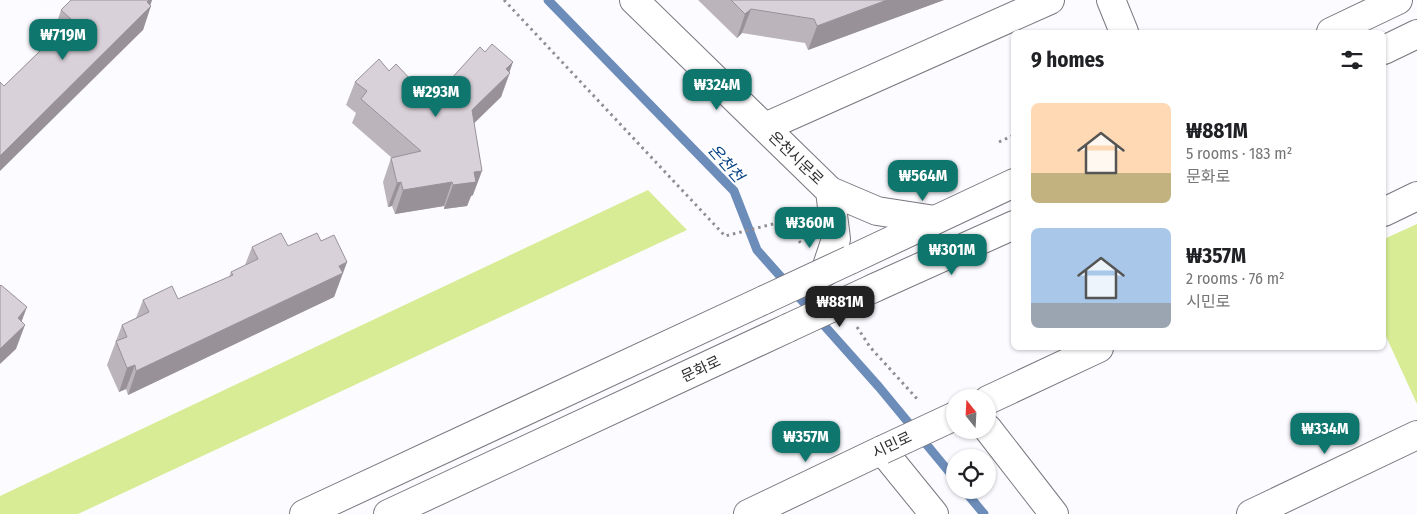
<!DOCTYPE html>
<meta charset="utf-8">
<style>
body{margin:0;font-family:"Fira Sans Condensed","Noto Sans KR",sans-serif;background:#f6f6f6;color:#202124;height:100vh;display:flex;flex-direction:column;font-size:19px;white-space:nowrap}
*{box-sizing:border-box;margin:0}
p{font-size:16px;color:#757577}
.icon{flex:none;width:28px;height:28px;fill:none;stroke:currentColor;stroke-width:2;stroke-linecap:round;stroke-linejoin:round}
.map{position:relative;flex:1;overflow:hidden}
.details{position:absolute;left:1011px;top:30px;width:375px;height:320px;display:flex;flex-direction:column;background:#fff;border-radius:8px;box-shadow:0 1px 4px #0004}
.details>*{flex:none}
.needle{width:32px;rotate:342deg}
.fabs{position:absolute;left:946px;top:389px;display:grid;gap:10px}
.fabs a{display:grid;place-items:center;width:50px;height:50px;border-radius:50%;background:#fff;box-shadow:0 1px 4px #0004;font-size:25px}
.price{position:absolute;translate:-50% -42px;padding:0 11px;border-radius:10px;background:#0f766e;color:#fff;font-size:16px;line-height:32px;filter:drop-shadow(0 1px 2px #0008)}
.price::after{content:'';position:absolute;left:50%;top:30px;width:15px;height:11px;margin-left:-8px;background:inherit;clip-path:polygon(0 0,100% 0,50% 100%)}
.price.on{background:#222;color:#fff}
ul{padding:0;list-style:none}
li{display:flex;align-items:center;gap:15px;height:125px;padding:0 20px}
li span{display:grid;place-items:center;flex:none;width:140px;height:100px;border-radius:8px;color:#555}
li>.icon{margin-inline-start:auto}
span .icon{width:60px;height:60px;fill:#fffc;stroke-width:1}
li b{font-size:21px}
h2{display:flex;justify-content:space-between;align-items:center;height:60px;padding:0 20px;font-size:21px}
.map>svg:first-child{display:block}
.green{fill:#d7ec95}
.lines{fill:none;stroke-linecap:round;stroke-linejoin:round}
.stream{stroke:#6c8cb9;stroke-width:9}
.minor-casing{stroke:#7a777f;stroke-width:30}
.secondary-casing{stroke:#7a777f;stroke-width:30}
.path{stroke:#8f8e92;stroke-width:3;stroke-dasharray:2.5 4;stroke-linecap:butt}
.minor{stroke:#fff;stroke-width:28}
.secondary{stroke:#fff;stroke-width:28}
.minor-bridge-casing{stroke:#7a777f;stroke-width:30;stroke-linecap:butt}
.secondary-bridge-casing{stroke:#7a777f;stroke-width:30;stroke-linecap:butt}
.minor-bridge{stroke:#fff;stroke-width:28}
.secondary-bridge{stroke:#fff;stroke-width:28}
.wall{fill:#bbb4bb}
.shaded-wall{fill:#989298}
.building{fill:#d9d1d9;stroke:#989298}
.labels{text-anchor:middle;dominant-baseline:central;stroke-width:4;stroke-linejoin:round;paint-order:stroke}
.street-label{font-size:15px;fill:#2e2d30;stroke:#fff}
.water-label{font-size:16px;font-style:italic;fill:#064286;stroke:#fff}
</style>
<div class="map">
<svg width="1417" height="514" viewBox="0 0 1417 514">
<rect width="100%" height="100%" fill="#fcfbff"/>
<path class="green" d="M648 190 687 230 78 514H0V496Z
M1417 224V404L1384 332V239Z"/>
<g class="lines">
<path class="stream" d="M548 0 734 191 757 250 879 387 955 479
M964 490 984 514"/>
<defs>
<path id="minor" d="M634 0 830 191 877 211 935 220
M1111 0 1124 32
M765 127 1050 0
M1384 212 1417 196
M825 272 836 239 830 191
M988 400 1099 348
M988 429 1054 514
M748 514 882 450 934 514
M1251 514 1417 435"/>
<path id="secondary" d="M1331 32 1398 0
M1384 50 1417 34
M850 260 1014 183
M874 288 1014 225
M304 514 764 300
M388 514 788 328"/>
</defs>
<use href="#minor" class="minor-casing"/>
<use href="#secondary" class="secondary-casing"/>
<path class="path" d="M504 0 725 236 785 221 802 245
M999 142 1014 135
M857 327 870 347 919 401"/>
<use href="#minor" class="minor"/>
<use href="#secondary" class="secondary"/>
<defs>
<path id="minor-bridge" d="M882 450 955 416"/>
<path id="secondary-bridge" d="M764 300 850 260
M788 328 874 288"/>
</defs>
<use href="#minor-bridge" class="minor-bridge-casing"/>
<use href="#secondary-bridge" class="secondary-bridge-casing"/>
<use href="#minor-bridge" class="minor-bridge"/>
<use href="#secondary-bridge" class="secondary-bridge"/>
</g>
<path class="wall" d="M92 0H152L143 30 4 86 55 36 53 34 61 10Z
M698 0H944L808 50 805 43 742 33 737 38Z
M485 52 510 73 501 97 474 123 473 195 471 196 467 206 444 209V206L395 214 392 206 388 207 383 182 391 158H392L352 123 356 113 346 105 355 82 389 71 431 101Z
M321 241 347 262 334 297 128 395 126 389 119 392 107 365 122 325 136 318 143 300 178 299 229 277 231 272 245 265 252 247 288 246Z"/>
<path class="shaded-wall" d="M149 0H152L149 8 151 6 143 30 0 171V156Z
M887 0H944L808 50 817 26Z
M751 9 742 33 737 38 745 14Z
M513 62 501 97 463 134 472 110 506 69Z
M482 171 473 195 471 196 467 206 444 209 453 185 474 172Z
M401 182 392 206 388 207 397 183Z
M452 182 444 206 395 214 403 190Z
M347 262 334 297 128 395 136 371Z
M27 307 18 331 25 325 16 349 0 364V349L18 318Z
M135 365 126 389 119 392 127 368Z"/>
<path class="building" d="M71 0H149L147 2 151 6 0 156V82L4 86 72 20 61 10Z
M731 0H887L817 26 814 19 751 9 745 14Z
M492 44 513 62 506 69 510 73 472 110 482 171 474 172 476 182 453 185 452 182 403 190 401 182 397 183 391 158 421 151 361 99 367 91 355 82 379 59 389 71 396 64 431 101 480 47 485 52Z
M281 233 288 246 317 233 321 241 334 235 347 262 339 266 343 273 136 371 135 365 127 368 116 341 127 337 122 325 149 312 143 300 172 286 178 299 233 275 231 272 258 259 252 247Z
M1 285 27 307 18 318 25 325 0 349V286Z"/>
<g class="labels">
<g class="street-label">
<text transform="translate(796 158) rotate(44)">온천시문로</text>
<text transform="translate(701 369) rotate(-25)">문화로</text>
<text transform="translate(892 445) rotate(-25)">시민로</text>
</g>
<g class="water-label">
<text transform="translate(726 163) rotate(48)">온천천</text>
</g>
</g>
</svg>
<div class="fabs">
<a><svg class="needle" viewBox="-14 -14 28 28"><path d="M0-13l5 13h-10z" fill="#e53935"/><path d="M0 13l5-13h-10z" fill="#757577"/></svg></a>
<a><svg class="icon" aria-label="locate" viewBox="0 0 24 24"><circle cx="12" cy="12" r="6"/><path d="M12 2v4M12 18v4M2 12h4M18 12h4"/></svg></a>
</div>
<b class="price" style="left:63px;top:61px">₩719M</b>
<b class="price" style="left:717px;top:111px">₩324M</b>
<b class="price" style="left:436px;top:118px">₩293M</b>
<b class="price" style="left:923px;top:202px">₩564M</b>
<b class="price" style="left:810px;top:249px">₩360M</b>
<b class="price" style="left:952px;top:276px">₩301M</b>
<b class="price on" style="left:840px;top:328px">₩881M</b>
<b class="price" style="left:1325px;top:455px">₩334M</b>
<b class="price" style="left:806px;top:463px">₩357M</b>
<section class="details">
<h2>9 homes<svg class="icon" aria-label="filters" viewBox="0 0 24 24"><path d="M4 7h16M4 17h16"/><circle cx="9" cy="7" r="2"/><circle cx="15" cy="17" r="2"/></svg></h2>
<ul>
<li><span style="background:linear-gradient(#ffd9b3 70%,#c2b280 0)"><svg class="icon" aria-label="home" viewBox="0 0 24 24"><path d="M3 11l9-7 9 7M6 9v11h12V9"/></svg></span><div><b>₩881M</b><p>5 rooms · 183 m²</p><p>문화로</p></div></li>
<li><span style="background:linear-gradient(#a9c7e8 75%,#9aa5b1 0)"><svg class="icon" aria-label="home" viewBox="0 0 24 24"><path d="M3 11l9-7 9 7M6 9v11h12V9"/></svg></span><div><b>₩357M</b><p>2 rooms · 76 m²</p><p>시민로</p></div></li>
</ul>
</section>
</div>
